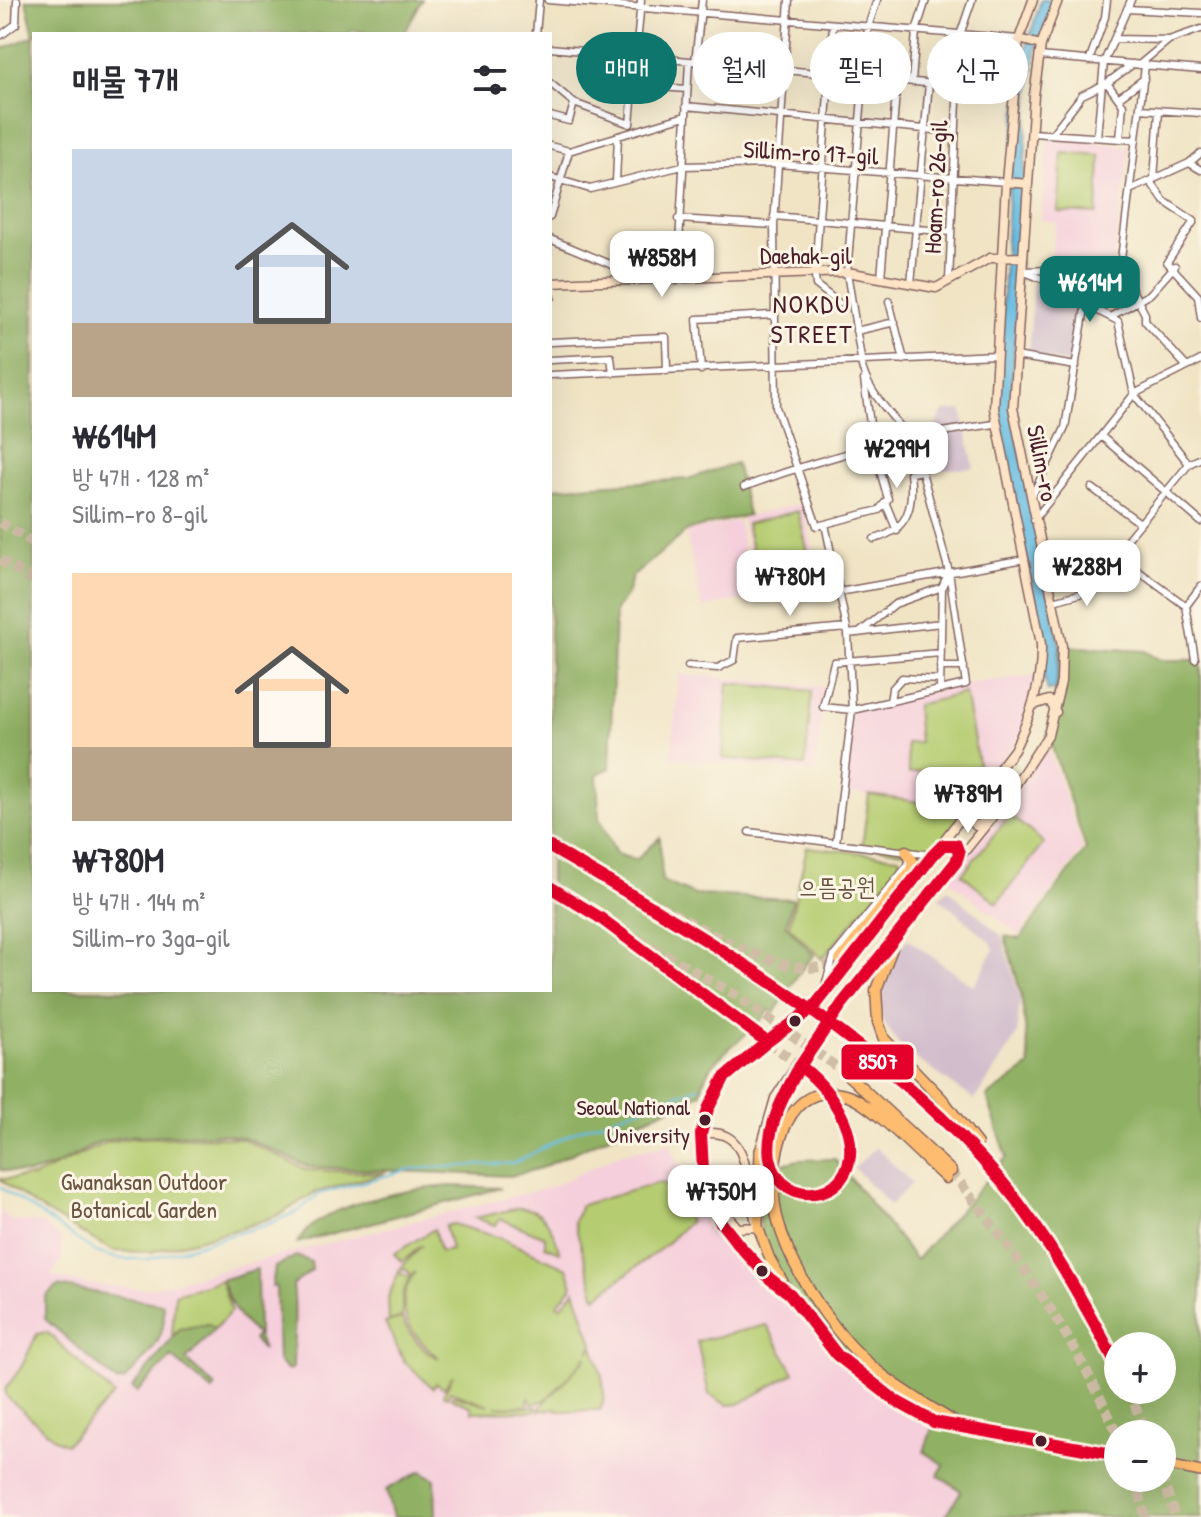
<!DOCTYPE html>
<html lang="ko">
<meta charset="utf-8">
<style>
body{margin:0;font-family:"Patrick Hand","Poor Story",sans-serif;background:#f2f2f3;color:#2b2b33;height:100vh;display:flex;flex-direction:column;font-size:30px;white-space:nowrap}
*{box-sizing:border-box;margin:0}
p{font-size:26px;color:#7c7c81}
.icon{flex:none;width:44px;height:44px;fill:none;stroke:currentColor;stroke-width:2;stroke-linecap:round;stroke-linejoin:round}
.map{position:relative;flex:1;overflow:hidden}
.panel{position:absolute;left:32px;top:32px;width:520px;height:960px;display:flex;flex-direction:column;background:#fff;border-radius:0px;box-shadow:0 8px 32px #0002}
.panel>*{flex:none}
.guide{position:absolute;left:576px;top:32px;width:504px;height:72px;display:flex;gap:16px}
.fabs{position:absolute;left:1104px;top:1332px;display:grid;gap:16px}
.fabs a{display:grid;place-items:center;width:72px;height:72px;border-radius:50%;background:#fff;box-shadow:0 8px 32px #0002;font-size:40px}
.price{position:absolute;translate:-50% -68px;padding:0 18px;border-radius:16px;background:#fff;color:#222;font-size:26px;line-height:52px;filter:drop-shadow(0 2px 4px #0008)}
.price::after{content:'';position:absolute;left:50%;top:48px;width:24px;height:18px;margin-left:-12px;background:inherit;clip-path:polygon(0 0,100% 0,50% 100%)}
.price.selected{background:#0f766e;color:#fff}
ul{padding:0;list-style:none}
li{display:grid;align-content:center;gap:16px;height:424px;padding:0 40px}
li span{display:grid;place-items:center;height:248px;border-radius:0px;color:#555}
li>.icon{margin-inline-start:auto}
span .icon{width:144px;height:144px;fill:#fffc;stroke-width:1}
li b{font-size:34px}
h2{display:flex;justify-content:space-between;align-items:center;height:96px;padding:0 40px;font-size:34px}
.chip{padding:0 28px;border-radius:36px;background:#fff;box-shadow:0 8px 32px #0002;font-size:28px;line-height:72px}
.chip.selected{background:#0f766e;color:#fff}
.map>svg:first-child{display:block}
.built{fill:#f5cfdb}
.industrial{fill:#d1bdcc}
.green{fill:#b5cc71;stroke:#80764e;stroke-width:2}
.forest{fill:#90b063;stroke:#6d6847;stroke-width:2;fill-rule:evenodd}
.water{fill:#65bce2;stroke:#586e86;stroke-width:2}
.lines{fill:none;stroke-linecap:round;stroke-linejoin:round}
.stream{stroke:#65bce2;stroke-width:2}
.highway-tunnel{stroke:#cfbda6;stroke-width:10;stroke-dasharray:10 5;stroke-linecap:butt}
.street-casing{stroke:#846461;stroke-width:9}
.secondary-casing{stroke:#846461;stroke-width:11}
.primary-casing{stroke:#846461;stroke-width:12}
.highway-casing{stroke:#846461;stroke-width:13}
.street{stroke:#fff;stroke-width:6}
.secondary{stroke:#fee4c6;stroke-width:8}
.primary{stroke:#fdbc70;stroke-width:9}
.highway{stroke:#fdbc70;stroke-width:10}
.secondary-bridge-casing{stroke:#846461;stroke-width:11;stroke-linecap:butt}
.secondary-bridge{stroke:#fee4c6;stroke-width:8}
.bus-1-casing{stroke:#fcf5e5;stroke-width:18}
.bus-1{stroke:#e4002b;stroke-width:12}
.bus-dot{fill:#4a1f2b;stroke:#fcf5e5;stroke-width:3}
.labels{text-anchor:middle;dominant-baseline:central;stroke-width:6;stroke-linejoin:round;paint-order:stroke}
.bus-label{font-size:22px;fill:#4a1f2b;stroke:#fcf5e5;text-anchor:end}
.street-label{font-size:24px;fill:#4a1f2b;stroke:#fcf5e5}
.park-label{font-size:24px;fill:#6a5340;stroke:#fcf5e5}
.neighbourhood-label{font-size:26px;letter-spacing:2px;fill:#4a1f2b;stroke:#fcf5e5}
.line-badge{stroke:#fcf5e5;stroke-width:3}
.badge-label{font-size:22px;text-anchor:middle;font-weight:bold;fill:#fff}
</style>
<div class="map">
<svg width="1201" height="1517" viewBox="0 0 1201 1517">
<rect width="100%" height="100%" fill="#fcf5e5"/>
<filter id="ink" filterUnits="userSpaceOnUse"><feTurbulence type="fractalNoise" baseFrequency=".0125" numOctaves="2"/><feDisplacementMap in="SourceGraphic" scale="16" xChannelSelector="R" yChannelSelector="G"/><feConvolveMatrix kernelMatrix="1 2 1 2 8 2 1 2 1" color-interpolation-filters="sRGB"/></filter>
<filter id="wash" filterUnits="userSpaceOnUse"><feTurbulence type="fractalNoise" baseFrequency=".006" numOctaves="4" result="noise"/><feDisplacementMap in="SourceGraphic" scale="32" xChannelSelector="R" yChannelSelector="G"/><feGaussianBlur stdDeviation="1.8" result="paint"/><feColorMatrix in="noise" values="0 0 0 0 0 0 0 0 0 0 0 0 0 0 0 0 0 1.4 0 .05"/><feComposite in="paint" operator="in"/></filter>
<g filter="url(#wash)">
<rect width="100%" height="100%" fill="#f0e4c5"/>
<path class="built" d="M1048 138 1130 146 1113 265 1050 267 1056 222 1041 220Z
M802 503 821 584 760 599 741 518Z
M738 521 754 597 702 608 686 532Z
M679 674 825 687 815 772 671 758Z
M1040 674 1024 730 969 809 842 792 852 710 966 684Z
M1047 746 1083 848 1019 935 948 879 1005 810Z
M669 1144 681 1168 704 1188 738 1244 934 1422 944 1465 938 1475 961 1491 945 1517H0V1210L9 1220 42 1223 61 1238 62 1259 51 1276 87 1284 147 1289 554 1186 622 1153Z"/>
<path class="industrial" d="M1033 282 1081 302 1072 363 1029 356Z
M962 410 974 468 926 470 919 445 933 431 943 411Z
M948 889 1002 936 1020 998 1017 1035 975 1100 901 1048 882 1019 878 995 885 969 907 939 974 986 994 950 991 942 939 898Z
M876 1147 912 1183 890 1205 854 1168Z"/>
<path class="green" d="M1062 153 1101 156 1097 214 1058 212Z
M798 511 809 557 757 570 746 524Z
M728 683 812 691 805 766 723 758Z
M965 693 979 767 964 787 953 788 934 770 909 773 906 743 919 742 916 705Z
M869 795 969 809 933 855 862 846Z
M1010 815 1044 843 997 903 962 874Z
M807 847 899 857 901 865 822 959 789 926Z
M218 1137 243 1139 307 1170 385 1173 314 1193 281 1214 239 1229 151 1252 113 1251 34 1205 0 1179 33 1177 105 1143 131 1138Z
M658 1183 665 1184 690 1221 663 1247 596 1297 574 1221 581 1205Z
M518 1208C546 1207 552 1229 560 1252L545 1246V1237L501 1219 495 1225 475 1218Z
M453 1224 500 1238 567 1268 573 1285 557 1305 561 1307 575 1290 593 1344 589 1352 593 1346C598 1363 610 1393 600 1410L557 1411V1408L539 1411C543 1399 577 1371 587 1356 571 1372 556 1400 532 1404L529 1398 527 1406 495 1407H537L535 1411 472 1412V1407L451 1398 453 1395 489 1405 450 1391 448 1397 443 1395 453 1375 444 1388 436 1383 433 1388 404 1361 385 1323 389 1322 388 1297 399 1272 409 1278 402 1296V1317L390 1321 402 1318C409 1334 425 1353 439 1358 410 1334 390 1308 415 1272L410 1276 407 1270 400 1269 422 1245 402 1262 394 1254 434 1229 440 1252 451 1250 445 1226Z
M221 1280 231 1311 215 1329 209 1324 180 1329 172 1337 175 1294Z
M767 1325 794 1373 739 1404 727 1405 709 1394 697 1341Z
M47 1332 114 1395 66 1444 56 1440 8 1398 5 1390 22 1366 37 1334Z"/>
<path class="forest" d="M26 0H422L404 34 351 31 347 34H34V990H550V488L688 479 736 463 748 515 688 530 632 577 627 595 615 610 610 768 597 774 599 818 616 854 636 860 660 837 662 881 695 895 793 899 786 925 814 955C796 973 788 992 774 1013L769 1010C748 1041 707 1053 701 1093L541 1168 510 1176 309 1167 246 1138 223 1134 128 1136 99 1142 57 1165 28 1174 0 1170V50L34 36Z
M1062 646 1145 651 1160 660H1201V1517H945L961 1491 938 1475 944 1465 924 1452 934 1422C863 1384 791 1323 764 1244 757 1223 760 1193 758 1170L799 1160 835 1159 916 1260 1007 1157 987 1097 1030 1066 1021 994 1005 936 1020 939 1086 849 1048 735ZM1118 1346H1162V1390H1118ZM1118 1434H1162V1478H1118Z
M450 1186 501 1188 297 1243C319 1203 408 1189 450 1186Z
M296 1256 311 1262 312 1270 293 1285C297 1313 293 1339 293 1368L287 1370 278 1361 276 1287H272L275 1267Z
M257 1269 258 1337 263 1350 253 1340 257 1335C234 1314 233 1308 221 1280Z
M58 1286 163 1304C169 1341 147 1354 125 1380L117 1382 45 1319V1297Z
M209 1324 215 1329 186 1360 216 1387 213 1391 172 1357 137 1392 132 1388 180 1329Z
M421 1471 435 1479 436 1517H393L386 1490Z"/>
<path class="water" d="M1041 0H1054L1037 47 1028 106 1011 408 1060 645 1056 689 1048 691 1043 674 1044 644 997 410 1009 181 1022 62Z"/>
<g class="lines">
<path class="stream" d="M0 1187 96 1252 119 1259H149L266 1225 297 1212 319 1194 411 1169 514 1163 576 1131 699 1087"/>
</g>
</g>
<g filter="url(#ink)">
<g class="lines">
<path class="highway-tunnel" d="M0 522 34 543
M0 560 34 580
M550 847 752 969 867 1051
M550 887 603 919
M658 905C701 926 792 988 839 961
M599 917 815 1077C920 1194 770 1232 770 1148
M638 939 734 994 848 1075
M971 1150C1032 1213 1078 1289 1118 1367
M951 1171C1017 1255 1075 1337 1118 1436
M1129 1390 1146 1434
M1162 1476 1175 1517
M1136 1478 1145 1517"/>
<defs>
<path id="street" d="M548 0 1019 39
M789 0 774 225 776 407 817 526 825 524
M1127 9 1201 13
M536 34 539 0
M0 36 16 24 17 0
M1114 39 1169 40
M550 48 958 86
M1039 56 1201 70
M1089 61 1105 17 1107 0
M695 62 702 0
M1139 65 1169 40 1201 29
M592 82 687 89
M912 82 916 31 926 0
M550 83 574 103 630 124 641 0
M1107 83 1133 64
M1118 98 1144 79
M686 106 955 132
M1140 109 1201 113
M550 116 569 121 574 103
M1032 133 1136 140
M1052 134 1082 95 1107 83 1123 105 1120 139
M1097 137 1104 62 1131 0
M550 146 569 151 550 217
M569 151 685 116
M1189 163 1201 153
M550 177 590 189 682 166 778 164 1006 182
M1154 179 1159 111
M1150 181 1164 201 1194 221 1167 262 1198 296 1201 318
M616 182 618 136
M1130 190 1189 163 1201 170
M774 216 951 232
M678 219 774 225
M550 239 646 279
M1120 267 1145 66
M1022 271 1078 293 1090 307 1118 321 1134 394 1189 464
M1025 271 1120 267 1145 314V321L1187 367
M815 273 833 24
M815 277 816 285 839 303
M881 278 897 80
M677 281 689 61
M949 281 960 35 972 0
M911 284 929 83
M1078 293 1079 269
M550 298 552 297
M889 301 904 360
M1110 317 1150 294 1175 266
M856 331 895 322
M550 342 666 337 667 371
M1015 356 1076 366
M550 360 611 357 613 373
M861 362C868 400 902 419 917 453L949 572 966 684 852 710 823 707 834 662 941 653
M862 365 847 272 868 27 877 0
M701 370 697 319 773 315
M550 375 997 355
M1101 436 1201 522
M744 487C826 456 908 435 995 424
M1092 488 1140 523
M1032 496 1065 428 1086 302
M886 504 897 531
M1034 520 1134 394 1201 360
M825 524 879 510 888 499 873 446 864 380
M825 524 848 634 852 710 836 843
M874 539C909 530 914 506 910 473L922 471
M1115 554 1186 606
M839 592 1025 559
M1053 601 1083 593 1189 464 1201 458
M859 633 895 604 942 587
M848 634 941 623
M1195 659 1186 606 1201 586
M688 666 718 668 734 660 737 638 847 628
M940 667H964
M940 690 942 587 949 572
M890 702 892 689 902 678 940 680
M749 832 932 855
M822 995 834 956 908 865 909 858"/>
<path id="secondary" d="M1019 39 1041 45
M1006 182 1028 184
M550 283 847 272 936 288 990 258 1022 257
M1034 705 1049 700 1056 712
M969 810V818L976 826 985 821
M941 846 956 845 958 858
M956 862 1002 805 1048 735 1061 682 1062 646 1013 408 1034 95 1041 45 1058 0
M701 1134C757 1124 743 1194 758 1227L738 1228 710 1195
M760 1150 775 1098 806 1051
M700 1161 704 1119 724 1078 742 1060 814 1007 1014 750C1031 715 1042 683 1041 644L994 408 1006 182 1019 39 1033 0"/>
<path id="primary" d="M760 1150 758 1227 770 1259 790 1294 837 1355 867 1382 934 1422 1118 1455
M700 1161C704 1212 744 1260 784 1289
M1162 1464 1201 1472"/>
<path id="highway" d="M906 851 912 860V869
M896 938 876 990 878 1022 884 1039 942 1099 977 1144
M840 960 912 869 933 855
M867 1051 920 1096 971 1150
M848 1075 951 1171
M770 1148 786 1093 822 1030
M946 1178C923 1158 874 1105 848 1096 781 1074 766 1171 777 1217 786 1253 805 1286 826 1315 867 1374 909 1393 967 1430"/>
</defs>
<use href="#street" class="street-casing"/>
<use href="#secondary" class="secondary-casing"/>
<use href="#primary" class="primary-casing"/>
<use href="#highway" class="highway-casing"/>
<use href="#street" class="street"/>
<use href="#secondary" class="secondary"/>
<use href="#primary" class="primary"/>
<use href="#highway" class="highway"/>
<defs>
<path id="secondary-bridge" d="M822 1030 956 862"/>
</defs>
<use href="#secondary-bridge" class="secondary-bridge-casing"/>
<use href="#secondary-bridge" class="secondary-bridge"/>
<defs>
<path id="bus-1" d="M550 847C712 942 879 1037 1002 1182 1049 1238 1084 1303 1118 1367
M550 887 599 917 767 1042
M767 1042 724 1078 708 1109 701 1134 704 1188 720 1221 738 1244 769 1278 790 1294 837 1355 896 1401 934 1422 1118 1455
M767 1042 814 1007 933 855 943 845H956L959 853 956 862 842 1004 800 1066
M800 1066C821 1081 839 1105 847 1129 868 1201 780 1215 770 1158 765 1128 786 1091 800 1066Z"/>
</defs>
<use href="#bus-1" class="bus-1-casing"/>
<use href="#bus-1" class="bus-1"/>
</g>
</g>
<g class="bus-dot">
<circle cx="795" cy="1021" r="7"/>
<circle cx="705" cy="1120" r="7"/>
<circle cx="762" cy="1271" r="7"/>
<circle cx="1041" cy="1441" r="7"/>
</g>
<g class="labels">
<g class="bus-label">
<text x="690" y="1107">Seoul National<tspan x="690" dy="28">University</tspan></text>
</g>
<g class="street-label">
<text transform="translate(811 152) rotate(3)">Sillim-ro 17-gil</text>
<text transform="translate(935 187) rotate(-87)">Hoam-ro 26-gil</text>
<text x="806" y="255">Daehak-gil</text>
<text transform="translate(1043 463) rotate(79)">Sillim-ro</text>
</g>
<g class="park-label">
<text x="837" y="886">으뜸공원</text>
<text x="144" y="1181">Gwanaksan Outdoor<tspan x="144" dy="28">Botanical Garden</tspan></text>
</g>
<g class="neighbourhood-label">
<text x="812" y="303">NOKDU<tspan x="812" dy="30">STREET</tspan></text>
</g>
</g>
<rect class="line-badge" x="840" y="1043" width="75" height="38" rx="8" fill="#e4002b"/>
<g class="badge-label">
<text x="878" y="1069">8507</text>
</g>
</svg>
<div class="fabs">
<a>+</a>
<a>−</a>
</div>
<b class="price" style="left:662px;top:299px">₩858M</b>
<b class="price selected" style="left:1090px;top:324px">₩614M</b>
<b class="price" style="left:897px;top:490px">₩299M</b>
<b class="price" style="left:1087px;top:608px">₩288M</b>
<b class="price" style="left:790px;top:618px">₩780M</b>
<b class="price" style="left:968px;top:835px">₩789M</b>
<b class="price" style="left:721px;top:1233px">₩750M</b>
<div class="guide">
<a class="chip selected">매매</a>
<a class="chip">월세</a>
<a class="chip">필터</a>
<a class="chip">신규</a>
</div>
<section class="panel">
<h2>매물 7개<svg class="icon" aria-label="filters" viewBox="0 0 24 24"><path d="M4 7h16M4 17h16"/><circle cx="9" cy="7" r="2"/><circle cx="15" cy="17" r="2"/></svg></h2>
<ul>
<li><span style="background:linear-gradient(#c9d6e8 70%,#b9a48a 0)"><svg class="icon" aria-label="home" viewBox="0 0 24 24"><path d="M3 11l9-7 9 7M6 9v11h12V9"/></svg></span><div><b>₩614M</b><p>방 4개 · 128 m²</p><p>Sillim-ro 8-gil</p></div></li>
<li><span style="background:linear-gradient(#ffd9b3 70%,#b9a48a 0)"><svg class="icon" aria-label="home" viewBox="0 0 24 24"><path d="M3 11l9-7 9 7M6 9v11h12V9"/></svg></span><div><b>₩780M</b><p>방 4개 · 144 m²</p><p>Sillim-ro 3ga-gil</p></div></li>
</ul>
</section>
</div>
